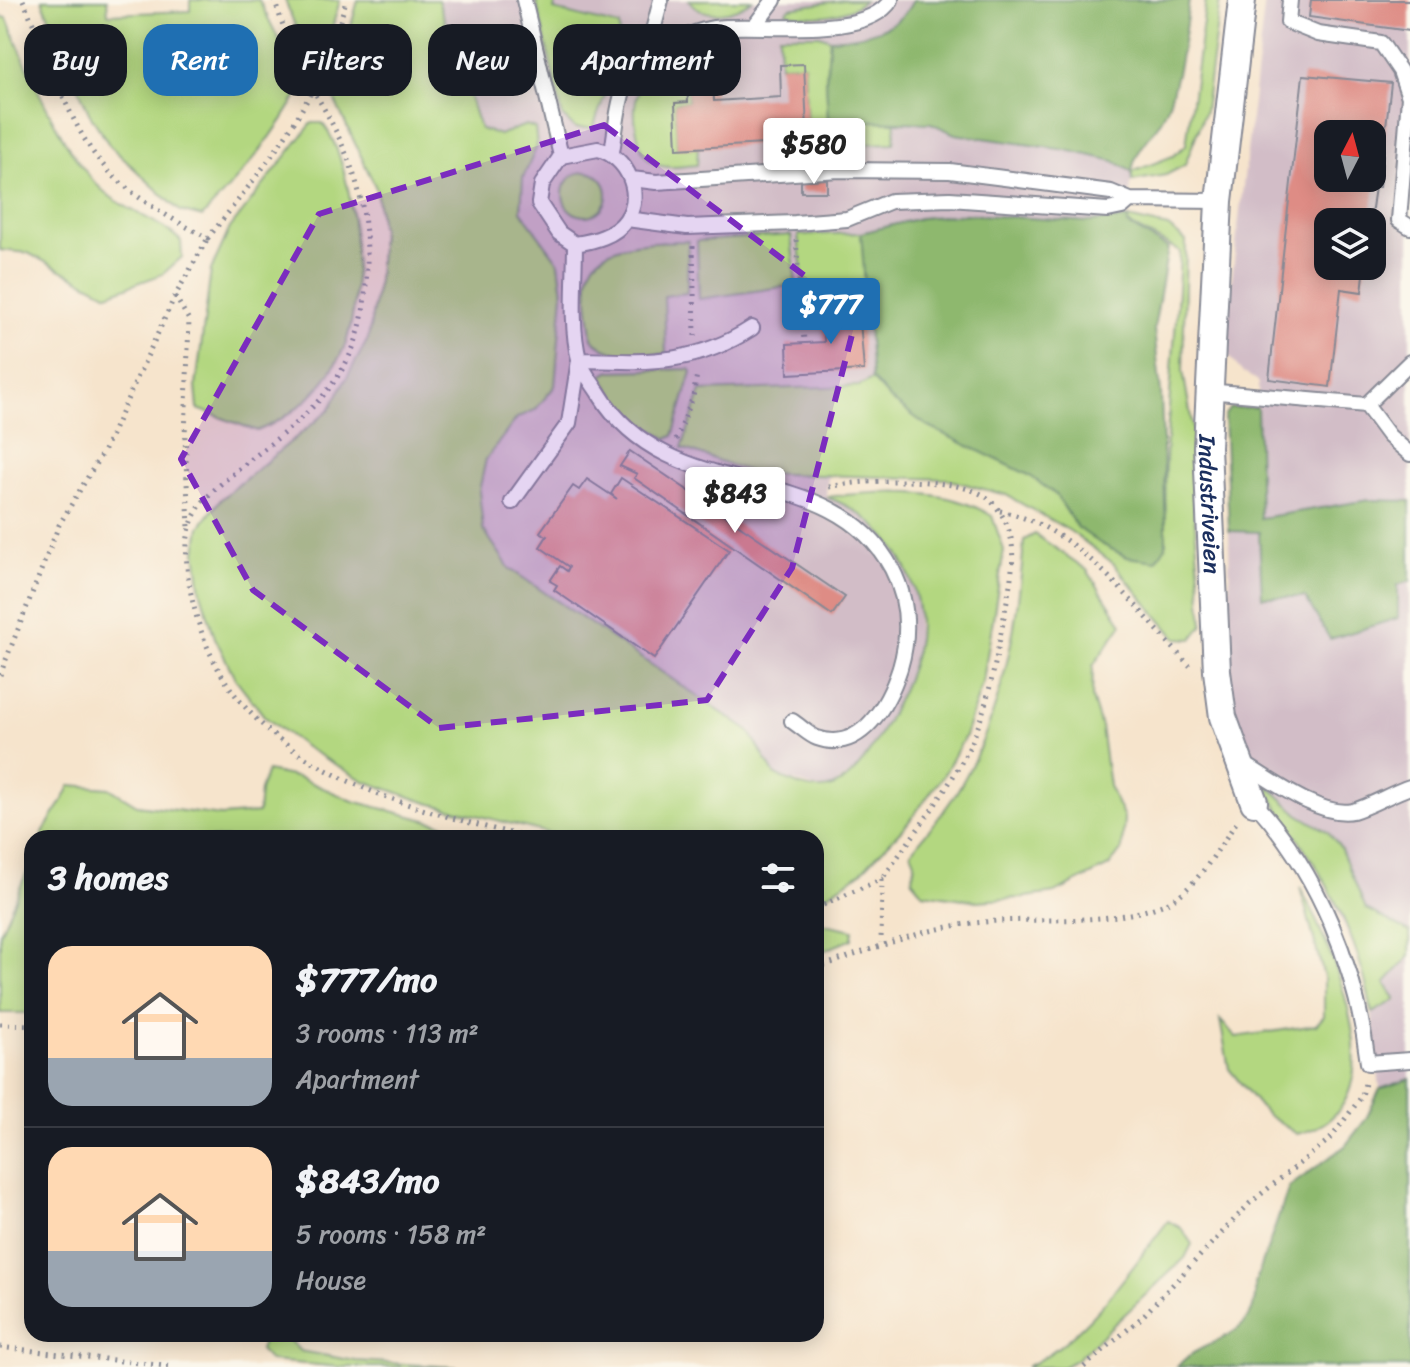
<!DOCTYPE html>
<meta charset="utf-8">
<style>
body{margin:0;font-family:Sriracha,sans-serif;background:#242831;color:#f1f3f6;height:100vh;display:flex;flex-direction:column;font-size:30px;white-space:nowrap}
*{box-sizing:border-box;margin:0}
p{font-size:26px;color:#9ea1a6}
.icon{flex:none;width:44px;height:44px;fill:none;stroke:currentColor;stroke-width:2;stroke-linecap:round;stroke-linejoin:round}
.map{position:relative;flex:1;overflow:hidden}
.panel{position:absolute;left:24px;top:830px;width:800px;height:512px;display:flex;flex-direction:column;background:#171b24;border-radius:24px;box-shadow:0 4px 20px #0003}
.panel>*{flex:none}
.guide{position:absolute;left:24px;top:24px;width:800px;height:72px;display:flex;gap:16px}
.needle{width:52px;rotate:6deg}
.tools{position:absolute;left:1314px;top:120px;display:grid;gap:16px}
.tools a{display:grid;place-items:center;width:72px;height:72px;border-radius:16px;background:#171b24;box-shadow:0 4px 20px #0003;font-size:40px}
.price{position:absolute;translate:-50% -68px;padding:0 18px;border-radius:8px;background:#fff;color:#222;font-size:26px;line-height:52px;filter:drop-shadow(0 2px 4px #0008)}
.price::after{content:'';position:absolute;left:50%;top:48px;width:24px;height:18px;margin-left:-12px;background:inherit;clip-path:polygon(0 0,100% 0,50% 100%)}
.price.current{background:#1f6fb2;color:#fff}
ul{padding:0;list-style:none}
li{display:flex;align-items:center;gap:24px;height:200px;padding:0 24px}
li+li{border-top:2px solid #363941}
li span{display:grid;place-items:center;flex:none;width:224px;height:160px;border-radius:24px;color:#555}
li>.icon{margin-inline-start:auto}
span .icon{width:96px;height:96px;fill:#fffc;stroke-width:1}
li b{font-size:34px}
h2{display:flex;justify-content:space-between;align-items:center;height:96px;padding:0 24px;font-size:34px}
.tag{padding:0 28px;border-radius:24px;background:#171b24;box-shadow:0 4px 20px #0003;font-size:28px;line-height:72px}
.tag.current{background:#1f6fb2;color:#fff}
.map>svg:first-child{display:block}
.industrial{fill:#d2bdc7;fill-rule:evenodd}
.green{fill:#b3d780;stroke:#67836f;stroke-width:2}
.forest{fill:#8eb86e;stroke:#547466;stroke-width:2}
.building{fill:#de8c85;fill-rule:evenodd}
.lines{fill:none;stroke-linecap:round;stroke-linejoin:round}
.lane-casing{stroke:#888a95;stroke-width:18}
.street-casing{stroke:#888a95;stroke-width:30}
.path{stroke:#888a95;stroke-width:5;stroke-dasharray:2 6;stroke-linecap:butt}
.lane{stroke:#fff;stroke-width:14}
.street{stroke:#fff;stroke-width:26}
.marked{fill:#7b2cbf;fill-opacity:0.2;stroke:#7b2cbf;stroke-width:6;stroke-dasharray:16 10;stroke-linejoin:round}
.labels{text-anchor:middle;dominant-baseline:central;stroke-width:8;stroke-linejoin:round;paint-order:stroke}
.street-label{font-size:24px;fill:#1b2f5e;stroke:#fbf7ec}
</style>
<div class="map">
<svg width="1410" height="1367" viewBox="0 0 1410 1367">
<rect width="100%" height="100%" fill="#fbf7ec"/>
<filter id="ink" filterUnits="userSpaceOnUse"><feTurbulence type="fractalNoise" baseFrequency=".0125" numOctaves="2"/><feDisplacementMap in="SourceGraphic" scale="16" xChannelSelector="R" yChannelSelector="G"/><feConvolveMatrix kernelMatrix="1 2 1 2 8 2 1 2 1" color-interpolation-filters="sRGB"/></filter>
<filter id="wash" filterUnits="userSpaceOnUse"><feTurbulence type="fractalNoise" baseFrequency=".006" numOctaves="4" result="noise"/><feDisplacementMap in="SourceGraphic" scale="32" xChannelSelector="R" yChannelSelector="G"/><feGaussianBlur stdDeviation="1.8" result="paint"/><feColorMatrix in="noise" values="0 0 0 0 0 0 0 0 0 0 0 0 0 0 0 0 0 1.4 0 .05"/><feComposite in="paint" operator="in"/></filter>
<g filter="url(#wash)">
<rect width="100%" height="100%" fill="#f6e4cc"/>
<path class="industrial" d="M438 0H913L905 14 885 28 856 38 896 121 931 123 955 134 1066 150 1114 161 1132 172 1128 218 1089 222 965 214 920 218 870 318 872 379 859 386 860 474 828 476 826 496 852 507 875 523 905 564 917 602V646L907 684 872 748 855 770 832 787 816 788 774 774 750 732 510 569 483 529 478 491 486 459 517 418 535 410 559 360 563 293 559 263 521 211 523 178 537 146 526 125 499 135 480 129Z
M1265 0H1410V501L1369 500 1259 518 1258 381 1242 372 1228 355 1225 337ZM1328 134H1372V178H1328ZM1328 222H1372V266H1328Z
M1229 531H1259L1398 585 1410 581V1079L1380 1089 1370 998 1358 956 1317 867 1269 794 1231 706Z"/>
<path class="green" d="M42 0H107L108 14 190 11V0H259L302 86C277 135 239 178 202 217L180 211 110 146 89 113Z
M285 0H340L324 56 316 64 305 51Z
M358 0H438L480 129 499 135 526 125 535 128 537 146 523 178 521 211 559 263 563 293 555 386 535 410 517 418 486 459 479 491 483 529 510 569 750 732 774 774C790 782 814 794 832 787 858 777 874 745 886 723 899 699 910 676 916 650 931 584 887 517 826 497 878 491 946 486 992 516L1004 550 983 681 965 736 943 776 907 824 860 873 819 900 816 901V838H568L428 803 364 781 305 747 265 717 235 678 215 638 201 593 196 551 200 527 220 500 329 410 368 339 378 280 381 230 376 188 329 88 340 67Z
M536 0H556L554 10 619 26 620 53 593 128H575L563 117Z
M689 0H752C735 14 704 21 689 0Z
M843 0H864C845 18 810 19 786 12L790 8Z
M1206 0H1220L1205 111 1185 165 1166 175 1132 181V172L1173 156 1186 145Z
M0 16 7 18C28 70 65 160 108 195 131 213 159 220 181 241L182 257 163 274 108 294 28 253 0 250Z
M779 35H820L830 39 826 80 828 120 896 121 894 143 808 146 804 64 780 65Z
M709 44 710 60 686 62 688 102 675 103 677 148H698L697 165C684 166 666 170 654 163 642 157 639 144 637 132 625 79 663 53 709 44Z
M312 123H322C357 164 367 306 341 354 323 390 294 416 257 431L198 409 196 386 211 270 230 228Z
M563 194a22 22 0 1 1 44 0a22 22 0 1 1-44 0Z
M1128 218 1168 227 1186 241 1183 371 1194 435 1192 486 1203 625 1192 639 1176 638 1113 563 1070 531 1006 495 946 479 753 473 682 448 701 391 859 386 872 379 890 399 929 427 1029 475 1056 495 1077 527 1127 557 1166 526C1162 435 1177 343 1180 251L1128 224Z
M861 233 869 309H852L850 296 805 297 798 235Z
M791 235 796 285 699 299 697 241Z
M688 241 687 293 664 296 666 354C641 354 610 359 592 338 591 318 583 287 591 269 603 239 662 242 688 241Z
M690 369 692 372 673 436 667 439 625 410 601 376 611 371Z
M1035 534 1087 570 1122 624 1093 666 1092 698 1101 727 1109 786 1124 818 1122 849 1109 866 1055 893 1019 898 977 901 923 893 912 880 915 862 911 852C926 833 943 814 956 793 1002 719 1018 625 1024 540Z
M267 771 300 778 353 801 495 838H41C49 817 63 806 70 785L109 788 137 805 221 816 258 813 260 790Z
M1263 781 1298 814 1328 832 1340 847 1366 909 1410 932V956L1385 983 1396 1000 1372 1013C1364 962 1342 908 1315 865 1298 837 1277 812 1263 781Z
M32 861V1013H0V933Z
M1300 887C1331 948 1407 1109 1297 1134L1266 1114 1229 1069 1220 1020 1236 1037 1316 1025 1324 1016V977Z
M816 922 853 930 852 939 816 954Z
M1168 1221 1181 1228 1192 1244 1185 1258 1076 1360 1063 1367H1026C1088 1337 1127 1273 1168 1221Z
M265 1336H285L300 1351 356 1361 458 1367H342L270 1361 260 1350Z"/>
<path class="forest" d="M913 0H1189C1185 35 1179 73 1168 106 1160 131 1135 146 1132 172L1114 161 1066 150 955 134 931 123 828 120 826 80 830 39C860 37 900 31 913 0Z
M965 214 1089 222 1128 218V225L1168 248 1154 329 1161 393 1166 526V546L1156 561 1127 557 1101 544 1077 527 1056 495 1029 475 929 427 890 399 872 379 861 233 920 218Z
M1257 407 1260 518 1369 500 1410 501V581L1398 585V618L1330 639 1305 597H1262L1259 532 1229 531 1224 416 1230 408Z
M1410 1079V1367H1177C1204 1334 1260 1343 1255 1284L1289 1187 1345 1146 1366 1119 1380 1089Z"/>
<g id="blocks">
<path class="building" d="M1311 0H1410V31L1309 17Z
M712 60 714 101 781 97 780 65 804 64 808 152 784 153V143L677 149 675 103 688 102 686 61Z
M1303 75 1391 83 1379 187H1375L1370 222H1328V266H1365L1362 292 1341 289 1330 387 1269 379ZM1328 134H1372V178H1328Z
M827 179V192H801V180Z
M859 309 864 370 788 374 787 344 824 342 823 311Z
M630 451 845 597 832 615 634 478 637 474 620 466Z
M621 478 729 550 654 659 554 590 557 585 550 581 560 566 567 571 569 567 540 547 547 536 540 532 573 486 579 490 587 479 617 499 611 494Z"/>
</g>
</g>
<g filter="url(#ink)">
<use href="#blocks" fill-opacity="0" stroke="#888a95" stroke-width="2"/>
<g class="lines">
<defs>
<path id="lane" d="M524 0 561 156
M1290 0 1288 22 1318 34 1381 43 1400 71 1409 97 1399 220 1410 227
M756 24 774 0
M646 57 661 0
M598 149C626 156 645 193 626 220 615 236 594 241 575 244L559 233 539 203 542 184 561 156Z
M612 152C616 128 618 96 630 74 637 62 651 54 663 48 679 39 696 31 714 28 760 22 865 41 891 0
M632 179 656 182 839 170 950 171 1111 192 1130 200 1219 201
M627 219 687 227 795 223 847 219 891 201 950 199 1108 210 1122 207 1130 200
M575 244C575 278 570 326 579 359 582 371 594 385 600 395 671 510 831 454 892 569 908 600 910 634 900 668 889 702 862 754 817 738 809 735 800 726 792 721
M1207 391 1366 405 1410 362
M1366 405 1389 436 1410 454
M512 502 569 423 579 360C647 362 693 366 752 328
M1241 762C1268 778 1320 818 1353 811 1371 806 1392 793 1410 787
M1254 802C1319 873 1357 969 1368 1063L1410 1060"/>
<g id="street">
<path id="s1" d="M1242 0 1219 201 1207 447 1217 671 1223 717 1254 802"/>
</g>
</defs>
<use href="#lane" class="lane-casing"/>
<use href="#street" class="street-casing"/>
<path class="path" d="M23 0C45 49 61 102 90 148 117 189 165 216 208 238 272 157 320 102 346 0
M274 0C283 23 290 52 303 73 354 156 377 212 363 312 351 387 295 424 240 468 225 481 207 493 197 511 180 540 187 580 195 611 236 766 392 804 530 838
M796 240 804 341
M693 246 695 336
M175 296 189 320 185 437 189 528
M676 440 693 397 697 374
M829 487C864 479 956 476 986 497 1000 507 1010 527 1012 544 1015 570 1007 597 1003 623 995 664 988 707 970 746 947 793 912 836 882 879
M1000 511C1083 528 1135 609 1190 666
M0 675 59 525 104 450 175 296 208 238
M816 908 882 879 881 943
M816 968C869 951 919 929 974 923 1035 916 1105 927 1162 905 1196 892 1218 847 1239 819
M0 1024 32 1025
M0 1347 174 1367
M1084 1367 1141 1318 1250 1203 1331 1138 1362 1096 1366 1079"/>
<use href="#lane" class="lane"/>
<use href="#street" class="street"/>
</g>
</g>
<path class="marked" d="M604 125 857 315 792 568 707 700 439 728 253 590 181 459 319 214Z"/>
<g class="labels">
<g class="street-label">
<text stroke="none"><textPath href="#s1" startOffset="506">Industriveien</textPath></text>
</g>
</g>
</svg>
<div class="tools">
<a><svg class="needle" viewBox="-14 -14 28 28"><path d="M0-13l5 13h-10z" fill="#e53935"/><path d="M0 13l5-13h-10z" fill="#9ea1a6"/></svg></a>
<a><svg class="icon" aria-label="layers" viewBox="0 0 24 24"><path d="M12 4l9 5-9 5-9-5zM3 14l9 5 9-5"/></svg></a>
</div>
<b class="price" style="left:814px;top:186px">$580</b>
<b class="price current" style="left:831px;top:346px">$777</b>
<b class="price" style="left:735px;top:535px">$843</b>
<div class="guide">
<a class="tag">Buy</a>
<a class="tag current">Rent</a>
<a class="tag">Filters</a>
<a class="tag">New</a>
<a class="tag">Apartment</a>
</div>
<section class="panel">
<h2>3 homes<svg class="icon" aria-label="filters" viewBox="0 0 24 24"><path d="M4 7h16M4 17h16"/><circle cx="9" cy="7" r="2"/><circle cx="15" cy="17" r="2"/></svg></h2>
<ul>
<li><span style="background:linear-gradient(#ffd9b3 70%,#9aa5b1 0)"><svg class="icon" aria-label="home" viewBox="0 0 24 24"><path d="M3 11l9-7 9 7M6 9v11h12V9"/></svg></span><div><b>$777/mo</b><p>3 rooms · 113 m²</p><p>Apartment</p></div></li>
<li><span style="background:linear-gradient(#ffd9b3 65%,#9aa5b1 0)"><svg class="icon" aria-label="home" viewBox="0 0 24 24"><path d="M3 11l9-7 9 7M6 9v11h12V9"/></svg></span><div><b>$843/mo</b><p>5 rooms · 158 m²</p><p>House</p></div></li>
</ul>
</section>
</div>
